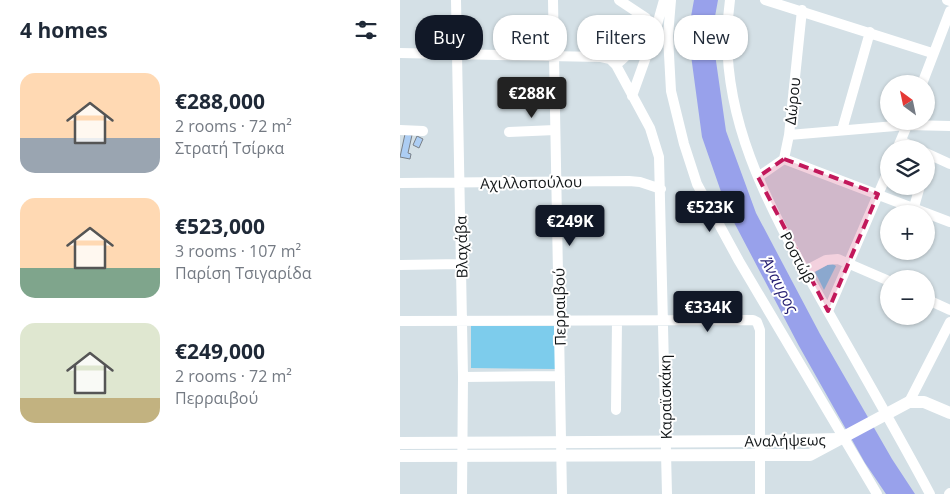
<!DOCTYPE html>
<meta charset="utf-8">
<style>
body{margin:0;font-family:"Open Sans",sans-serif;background:#f6f6f7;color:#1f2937;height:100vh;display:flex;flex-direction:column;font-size:19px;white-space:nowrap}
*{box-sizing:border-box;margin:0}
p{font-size:16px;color:#747a83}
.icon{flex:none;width:28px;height:28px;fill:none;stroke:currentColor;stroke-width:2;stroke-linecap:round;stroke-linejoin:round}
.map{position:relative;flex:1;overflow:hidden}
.side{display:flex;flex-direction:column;background:#fff;width:400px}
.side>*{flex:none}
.guide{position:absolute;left:15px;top:15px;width:460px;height:45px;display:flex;gap:10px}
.needle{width:32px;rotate:327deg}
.fabs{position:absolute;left:480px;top:75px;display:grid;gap:10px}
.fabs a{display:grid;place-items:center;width:55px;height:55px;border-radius:50%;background:#fff;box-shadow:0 1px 4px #0004;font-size:25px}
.price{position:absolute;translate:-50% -42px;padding:0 11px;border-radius:5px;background:#111827;color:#fff;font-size:16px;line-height:32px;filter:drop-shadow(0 1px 2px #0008)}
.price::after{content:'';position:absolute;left:50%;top:30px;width:15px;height:11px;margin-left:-8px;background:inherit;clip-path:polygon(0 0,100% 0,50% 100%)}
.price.selected{background:#222;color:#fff}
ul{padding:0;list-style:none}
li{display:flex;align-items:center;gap:15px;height:125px;padding:0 20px}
li span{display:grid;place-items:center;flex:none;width:140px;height:100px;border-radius:15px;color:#555}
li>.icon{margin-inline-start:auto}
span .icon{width:60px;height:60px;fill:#fffc;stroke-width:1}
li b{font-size:21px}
h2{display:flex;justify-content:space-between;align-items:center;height:60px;padding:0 20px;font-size:21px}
.chip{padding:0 18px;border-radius:20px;background:#fff;box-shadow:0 1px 4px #0004;font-size:18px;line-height:45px}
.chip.selected{background:#111827;color:#fff}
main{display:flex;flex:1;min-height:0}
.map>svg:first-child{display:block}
.green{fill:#7dccec}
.water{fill:#98a1eb}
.building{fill:#accdf3;stroke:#798088}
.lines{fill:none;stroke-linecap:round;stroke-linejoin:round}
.minor{stroke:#fff;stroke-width:10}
.major{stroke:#fff;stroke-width:12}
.marked{fill:#c2185b;fill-opacity:0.2;stroke:#c2185b;stroke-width:4;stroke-dasharray:10 6;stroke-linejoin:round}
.labels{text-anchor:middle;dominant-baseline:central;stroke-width:4;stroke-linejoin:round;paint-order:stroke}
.street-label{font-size:15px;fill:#111517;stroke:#fff}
.water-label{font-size:16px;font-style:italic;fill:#251e71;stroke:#fff}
</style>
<main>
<section class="side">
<h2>4 homes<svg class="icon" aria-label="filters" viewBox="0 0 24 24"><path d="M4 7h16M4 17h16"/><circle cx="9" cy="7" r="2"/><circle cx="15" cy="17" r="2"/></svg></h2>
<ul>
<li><span style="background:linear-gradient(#ffd9b3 65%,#9aa5b1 0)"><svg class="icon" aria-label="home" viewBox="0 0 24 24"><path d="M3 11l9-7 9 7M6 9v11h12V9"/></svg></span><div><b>€288,000</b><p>2 rooms · 72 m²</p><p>Στρατή Τσίρκα</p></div></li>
<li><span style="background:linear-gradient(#ffd9b3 70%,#7fa58c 0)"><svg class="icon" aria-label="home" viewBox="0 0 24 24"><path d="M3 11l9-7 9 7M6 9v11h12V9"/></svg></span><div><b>€523,000</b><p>3 rooms · 107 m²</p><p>Παρίση Τσιγαρίδα</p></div></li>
<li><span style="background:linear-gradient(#dfe7d0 75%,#c2b280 0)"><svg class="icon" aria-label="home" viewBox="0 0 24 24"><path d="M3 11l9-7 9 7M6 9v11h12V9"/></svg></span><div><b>€249,000</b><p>2 rooms · 72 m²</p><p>Περραιβού</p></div></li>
</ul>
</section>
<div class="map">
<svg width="550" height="494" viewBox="0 0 550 494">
<rect width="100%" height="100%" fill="#d4e0e6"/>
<path class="green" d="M431 263 436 266 424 290 415 272Z
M71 326H156V369L71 368Z"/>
<path class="water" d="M294 0H318L312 33 326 131 356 213 420 334 492 459 515 494H486L465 463 399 346 327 209 302 137 288 33Z"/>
<path class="building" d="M5 134 12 135 8 153 11 154 10 159 0 157Z
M17 136 23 139 19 148 13 145Z"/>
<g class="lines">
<path class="minor" d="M56 0 63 377 62 494
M153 0 162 494
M271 0 268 36 271 91 284 144 297 184 339 261 477 494
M330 0C313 116 375 218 430 315 464 375 498 434 530 494
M365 0 532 53
M547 0 550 1
M0 53 201 57 210 59 216 65 250 128 259 157 267 494
M216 65C231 51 248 40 246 18L219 0
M522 84 550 11
M232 96 255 32 264 0
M0 130 23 131
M442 130 470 32
M109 132 155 130
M389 135 507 125 550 126
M501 141 518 149
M497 149 509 121
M526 153 550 164
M384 159 550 222
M358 177 384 159 389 135 402 10
M0 183 229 181 240 182 261 189
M514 207 520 186
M0 265 61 264
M405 271 426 260 438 259 489 281
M526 299 550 310
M428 311 489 169
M0 321 353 320 357 322 360 330V494
M63 377 160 376
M509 402 550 322
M216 410 217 321
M549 494 550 493"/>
<path class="major" d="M0 443 359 441 438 439
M0 456 410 455 509 402H524L550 413"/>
</g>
<path class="marked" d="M384 159 478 194 428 311 358 177Z"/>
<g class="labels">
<g class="street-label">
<text transform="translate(392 101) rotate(-84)">Δώρου</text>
<text transform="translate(131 182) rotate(-1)">Αχιλλοπούλου</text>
<text transform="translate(61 247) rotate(-91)">Βλαχάβα</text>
<text transform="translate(398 257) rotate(62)">Ροστώβ</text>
<text transform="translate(159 307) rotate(-91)">Περραιβού</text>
<text transform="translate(265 397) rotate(-91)">Καραϊσκάκη</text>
<text transform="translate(385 440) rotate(-1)">Αναλήψεως</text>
</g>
<g class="water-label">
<text transform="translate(380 285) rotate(62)">Άναυρος</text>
</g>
</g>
</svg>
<div class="fabs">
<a><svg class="needle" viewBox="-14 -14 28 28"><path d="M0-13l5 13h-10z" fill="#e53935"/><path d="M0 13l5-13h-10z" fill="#747a83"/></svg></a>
<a><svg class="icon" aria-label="layers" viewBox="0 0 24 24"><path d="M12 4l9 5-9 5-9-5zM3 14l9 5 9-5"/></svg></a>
<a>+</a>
<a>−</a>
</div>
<b class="price selected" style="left:132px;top:119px">€288K</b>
<b class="price" style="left:310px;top:233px">€523K</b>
<b class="price" style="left:170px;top:247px">€249K</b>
<b class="price" style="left:308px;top:333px">€334K</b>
<div class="guide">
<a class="chip selected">Buy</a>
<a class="chip">Rent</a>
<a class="chip">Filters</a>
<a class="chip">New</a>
</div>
</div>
</main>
